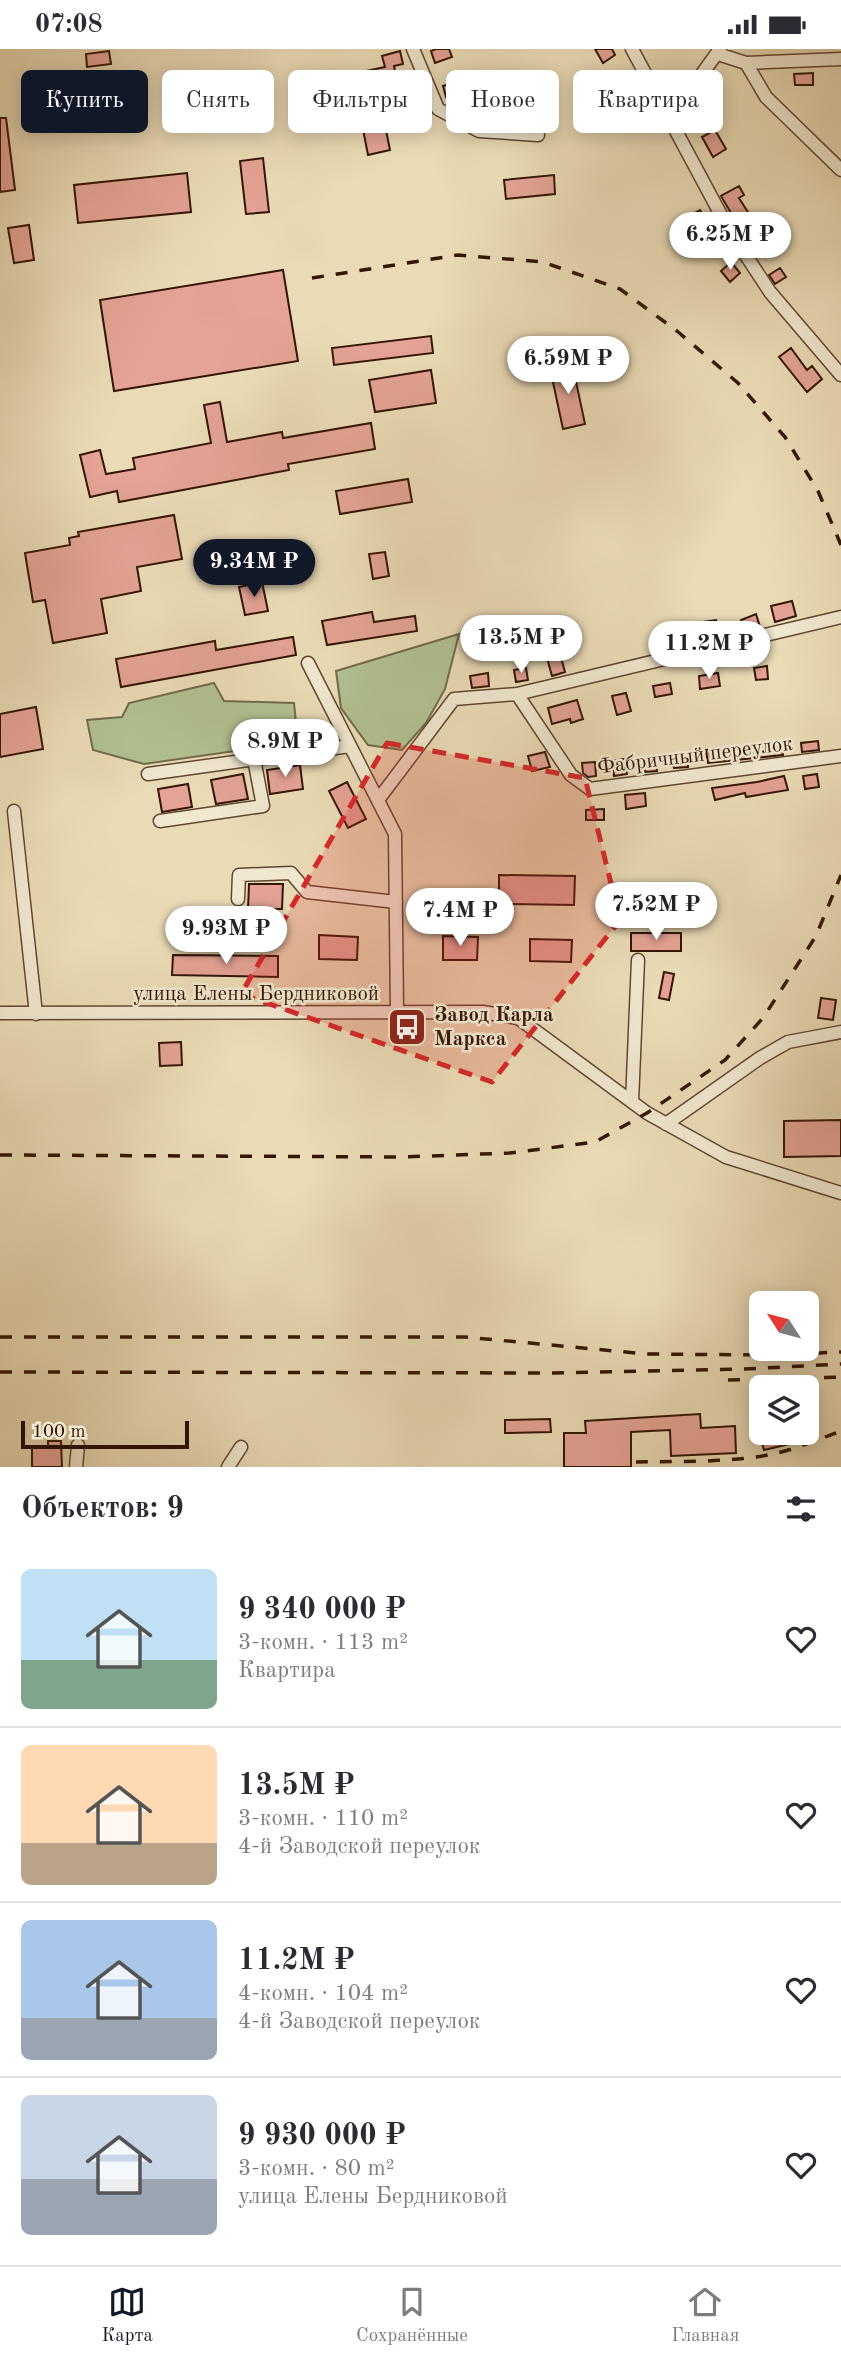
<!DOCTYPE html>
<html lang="ru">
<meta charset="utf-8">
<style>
body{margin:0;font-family:"Old Standard TT",serif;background:#f7f7f7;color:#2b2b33;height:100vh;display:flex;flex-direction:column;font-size:26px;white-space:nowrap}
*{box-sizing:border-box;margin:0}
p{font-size:23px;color:#7c7c81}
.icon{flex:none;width:38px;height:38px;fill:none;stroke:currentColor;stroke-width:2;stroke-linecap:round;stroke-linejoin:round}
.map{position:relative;height:1418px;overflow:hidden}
.drawer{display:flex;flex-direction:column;background:#fff;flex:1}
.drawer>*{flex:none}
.hud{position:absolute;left:21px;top:21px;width:800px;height:63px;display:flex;gap:14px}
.needle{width:46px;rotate:306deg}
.fabs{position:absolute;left:749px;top:1242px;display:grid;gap:14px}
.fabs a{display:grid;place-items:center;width:70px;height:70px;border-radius:10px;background:#fff;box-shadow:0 4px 18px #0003;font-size:35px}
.scale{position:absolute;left:21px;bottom:18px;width:168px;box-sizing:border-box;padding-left:7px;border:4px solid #341503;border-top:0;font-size:19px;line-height:24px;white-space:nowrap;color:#341503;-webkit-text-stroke:5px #f1e8d0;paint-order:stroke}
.price{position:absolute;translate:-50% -60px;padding:0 16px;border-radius:24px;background:#fff;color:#222;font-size:23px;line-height:46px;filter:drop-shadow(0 2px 4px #0008)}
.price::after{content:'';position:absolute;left:50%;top:42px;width:21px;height:16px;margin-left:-10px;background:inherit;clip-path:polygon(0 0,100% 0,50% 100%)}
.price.current{background:#111827;color:#fff}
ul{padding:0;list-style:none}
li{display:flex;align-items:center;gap:21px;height:175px;padding:0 21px}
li+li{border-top:2px solid #e1e1e2}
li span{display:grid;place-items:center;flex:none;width:196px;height:140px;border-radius:10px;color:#555}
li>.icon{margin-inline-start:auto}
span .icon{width:84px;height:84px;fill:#fffc;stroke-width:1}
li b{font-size:30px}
h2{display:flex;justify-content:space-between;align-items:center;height:84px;padding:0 21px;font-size:30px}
.tag{padding:0 24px;border-radius:10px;background:#fff;box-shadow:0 4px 18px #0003;font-size:24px;line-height:63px}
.tag.current{background:#111827;color:#fff}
.status{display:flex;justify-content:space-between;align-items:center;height:49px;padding:0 35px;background:#fff;direction:ltr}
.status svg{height:19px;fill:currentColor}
.menu{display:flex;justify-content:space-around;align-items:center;height:98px;border-top:2px solid #e1e1e2;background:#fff;font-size:19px;color:#7c7c81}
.menu a{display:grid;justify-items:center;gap:4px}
.menu .current{color:#111827}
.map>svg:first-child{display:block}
.green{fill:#b1c192;stroke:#726b4a;stroke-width:2}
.building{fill:#e4a395;stroke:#341503;stroke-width:2}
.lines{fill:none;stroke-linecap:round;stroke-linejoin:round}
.minor-casing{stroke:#624630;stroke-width:15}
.minor{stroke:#f1e8d0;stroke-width:12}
.rail{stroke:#341503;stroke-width:3.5;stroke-dasharray:12 12;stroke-linecap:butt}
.marked{fill:#d62828;fill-opacity:0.2;stroke:#d62828;stroke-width:5;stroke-dasharray:14 9;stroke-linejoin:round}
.labels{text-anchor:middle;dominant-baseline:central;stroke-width:5;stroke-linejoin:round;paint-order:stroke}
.street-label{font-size:21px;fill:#341503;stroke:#f1e8d0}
.poi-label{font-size:21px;font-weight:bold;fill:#341503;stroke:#f1e8d0;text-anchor:start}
</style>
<div class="status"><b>07:08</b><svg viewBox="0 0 49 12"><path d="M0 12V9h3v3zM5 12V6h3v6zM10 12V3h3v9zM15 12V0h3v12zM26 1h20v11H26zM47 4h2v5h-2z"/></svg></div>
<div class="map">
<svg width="841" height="1418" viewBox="0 0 841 1418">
<rect width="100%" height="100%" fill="#eadbb6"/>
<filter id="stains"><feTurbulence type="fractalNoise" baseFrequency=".00286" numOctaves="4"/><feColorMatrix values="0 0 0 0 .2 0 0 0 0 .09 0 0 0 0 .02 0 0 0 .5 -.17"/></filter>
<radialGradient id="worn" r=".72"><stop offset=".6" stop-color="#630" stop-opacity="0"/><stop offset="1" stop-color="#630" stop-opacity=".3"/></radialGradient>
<path class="green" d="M459 585 445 640 426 674 402 701 368 696 341 659 336 622Z
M214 634 224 652 294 654 298 693 144 715 93 701 87 671 122 668 129 654Z"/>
<path class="building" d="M436 0H449L452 8 435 14 431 2Z
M595 0H612L615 6 603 14Z
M109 2 111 15 87 18 86 5Z
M400 2 403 15 394 17 398 37 378 41 383 65 417 59 419 70 385 76 390 101 368 106 356 44 328 46 327 24 352 22V25L385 18 382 7Z
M813 24V36H795L794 25Z
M459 32 462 43 446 48 443 37Z
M636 47 641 56 628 64 622 54Z
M489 48 492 59 474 65 471 54Z
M0 69H6L15 141 0 143Z
M715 81 726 100 713 108 702 88Z
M263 109 269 163 246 165 240 112Z
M187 124 191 163 78 174 74 136Z
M554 126 555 145 506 150 504 131Z
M739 137 744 146 739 149 751 168 738 176 721 147Z
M700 161 705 171 690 179 685 169Z
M29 176 34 211 14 214 8 179Z
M765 186 771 197 757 205 751 193Z
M731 213 740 224 730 233 721 222Z
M780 219 786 228 775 235 769 226Z
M283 221 298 312 114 342 100 251Z
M431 287 433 304 334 316 332 299Z
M791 299 807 321 812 317 822 330 807 343 779 308Z
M572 314 585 375 563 380 550 319Z
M431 321 436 354 375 363 369 331Z
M220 353 227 393 282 383 283 389 371 374 375 400 288 415 289 421 119 453 117 442 90 448 80 406 100 401 106 425 135 420 133 409 211 394 204 356Z
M408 430 412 453 340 465 336 442Z
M174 466 182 510 137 518 141 542 101 550 107 584 53 594 45 551 33 553 25 504 70 496 69 489 79 487 78 483Z
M385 503 389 527 373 530 369 505Z
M262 533 268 562 245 566 239 538Z
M792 552 796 567 775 573 771 557Z
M372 563 374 573 415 567 417 582 327 596 322 572Z
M756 565 760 578 744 582 741 571Z
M716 571 719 586 705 589 702 573Z
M293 588 296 606 121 638 116 610 215 592 216 601Z
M560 605 565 623 552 627 547 609Z
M767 617 768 630 756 631 754 619Z
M526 619 528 631 516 633 514 621Z
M488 624 489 637 472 639 470 627Z
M718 624 720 637 700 640 699 627Z
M670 634 672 645 655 648 653 637Z
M626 644 631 662 617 666 612 647Z
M577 651 583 670 571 674 570 670 552 675 548 659Z
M36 658 43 700 0 708V665Z
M818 692 819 701 802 703 801 694Z
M781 694 783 706 708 714 706 701 718 699V703Z
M545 703 550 718 532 722 528 707Z
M687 704 688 718 674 719 672 705Z
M624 710 627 725 614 727 612 712Z
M656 711 657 722 645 723 644 712Z
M595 713 596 727 588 728 583 724 582 714Z
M300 716 303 740 270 745 267 721Z
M243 725 248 750 216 755 211 731Z
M817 725 819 738 805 740 803 727Z
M784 727 788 741 746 748 745 744 715 751 712 739 757 733Z
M347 733 366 770 348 779 329 742Z
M188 735 192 758 162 763 158 740Z
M645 744 646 757 626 760 625 746Z
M604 760V771H586V761Z
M499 826 575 827 574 856 499 855Z
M610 834H672V855H610Z
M249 835H283L282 860H248Z
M631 884H681V902H631Z
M319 886 358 888 357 911 319 910Z
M443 887 478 888 477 911H443Z
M530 890 572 891 571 913 530 912Z
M173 906 278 907V928L172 926Z
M664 923 674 925 669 951 659 949Z
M821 949 836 951 833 971 818 969Z
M181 993 182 1016 160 1017 159 994Z
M841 1071V1107L784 1108V1072Z
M700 1365 701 1379 735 1377 736 1404 671 1407 670 1381 631 1383V1418H564V1384H586L585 1372Z
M550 1370 551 1383 505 1384V1371Z
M773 1384H796L798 1393 764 1401 760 1387Z
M48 1392H61L62 1418H32V1399H48Z"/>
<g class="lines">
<defs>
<path id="minor" d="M413 0 438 60 479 82 538 86
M632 0 728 179 770 243 841 326
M718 5 746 14 766 48 841 121
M746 14 841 10
M668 72 720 0
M308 614 395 785 397 963
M517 645 571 726 590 740 841 707
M148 725 350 697
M378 751 454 650 517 645 841 568
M14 762 36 965
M160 772 263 757 254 710
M238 850 239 826 291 824 307 843 396 853
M0 964 483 963 518 969 647 1064 726 1108 841 1144
M632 1053 638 911
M666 1075 760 1009 788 993 841 983
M76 1418 78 1396
M228 1418 241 1398"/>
</defs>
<use href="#minor" class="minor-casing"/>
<use href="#minor" class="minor"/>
<path class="rail" d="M312 229 458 206 543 213 620 240 677 282 738 334 785 388 818 442 841 496
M0 1106 402 1108 510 1104 595 1093 647 1064 725 1011 763 969 816 887 841 826
M0 1288H465L647 1305 773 1306 841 1303
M0 1323 554 1324 744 1320 841 1315
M728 1331 841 1328
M636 1413C681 1412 728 1414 773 1405 796 1400 819 1390 841 1382"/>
</g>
<path class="marked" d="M387 694 585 729 620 871 492 1033 241 945Z"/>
<defs>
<symbol id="bus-square" viewBox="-11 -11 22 22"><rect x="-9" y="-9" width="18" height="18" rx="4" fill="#8f2418" stroke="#f1e8d0"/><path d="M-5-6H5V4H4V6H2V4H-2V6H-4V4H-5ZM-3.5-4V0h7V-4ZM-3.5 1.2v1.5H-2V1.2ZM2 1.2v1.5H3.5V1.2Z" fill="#fff"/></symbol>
</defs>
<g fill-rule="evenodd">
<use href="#bus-square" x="385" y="956" width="44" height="44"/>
</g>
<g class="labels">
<g class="street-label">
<text transform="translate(695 707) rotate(-7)">Фабричный переулок</text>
<text x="256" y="945">улица Елены Бердниковой</text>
</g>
<g class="poi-label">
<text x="434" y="966">Завод Карла<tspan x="434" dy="24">Маркса</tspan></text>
</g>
</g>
<rect width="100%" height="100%" filter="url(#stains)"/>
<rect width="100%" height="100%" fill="url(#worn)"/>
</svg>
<div class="fabs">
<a><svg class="needle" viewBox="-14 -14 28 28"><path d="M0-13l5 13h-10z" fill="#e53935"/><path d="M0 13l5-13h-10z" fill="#7c7c81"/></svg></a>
<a><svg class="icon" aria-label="layers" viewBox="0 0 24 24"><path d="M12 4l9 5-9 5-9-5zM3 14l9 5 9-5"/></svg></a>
</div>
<div class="scale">100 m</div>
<b class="price" style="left:730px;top:223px">6.25M ₽</b>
<b class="price" style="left:568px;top:347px">6.59M ₽</b>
<b class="price current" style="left:254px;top:550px">9.34M ₽</b>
<b class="price" style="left:521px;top:626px">13.5M ₽</b>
<b class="price" style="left:709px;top:632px">11.2M ₽</b>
<b class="price" style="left:285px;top:730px">8.9M ₽</b>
<b class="price" style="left:656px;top:893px">7.52M ₽</b>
<b class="price" style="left:460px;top:899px">7.4M ₽</b>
<b class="price" style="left:226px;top:917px">9.93M ₽</b>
<div class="hud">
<a class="tag current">Купить</a>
<a class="tag">Снять</a>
<a class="tag">Фильтры</a>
<a class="tag">Новое</a>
<a class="tag">Квартира</a>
</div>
</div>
<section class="drawer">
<h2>Объектов: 9<svg class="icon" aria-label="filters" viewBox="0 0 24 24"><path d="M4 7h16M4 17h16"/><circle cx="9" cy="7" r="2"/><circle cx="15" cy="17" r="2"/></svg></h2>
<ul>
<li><span style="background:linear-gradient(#bfe0f5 65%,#7fa58c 0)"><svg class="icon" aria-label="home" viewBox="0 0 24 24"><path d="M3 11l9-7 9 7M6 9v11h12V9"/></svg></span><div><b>9 340 000 ₽</b><p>3-комн. · 113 m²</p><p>Квартира</p></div><svg class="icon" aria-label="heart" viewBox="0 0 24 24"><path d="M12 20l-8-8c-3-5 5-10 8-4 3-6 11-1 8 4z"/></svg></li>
<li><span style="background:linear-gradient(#ffd9b3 70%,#b9a48a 0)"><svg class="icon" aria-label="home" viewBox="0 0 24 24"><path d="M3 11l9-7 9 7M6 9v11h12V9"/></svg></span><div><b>13.5M ₽</b><p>3-комн. · 110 m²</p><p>4-й Заводской переулок</p></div><svg class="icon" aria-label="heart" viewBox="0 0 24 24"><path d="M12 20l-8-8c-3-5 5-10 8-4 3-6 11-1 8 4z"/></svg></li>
<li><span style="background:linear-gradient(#a9c7e8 70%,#9aa5b1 0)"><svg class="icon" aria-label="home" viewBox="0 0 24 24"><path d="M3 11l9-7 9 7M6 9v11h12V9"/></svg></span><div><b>11.2M ₽</b><p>4-комн. · 104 m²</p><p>4-й Заводской переулок</p></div><svg class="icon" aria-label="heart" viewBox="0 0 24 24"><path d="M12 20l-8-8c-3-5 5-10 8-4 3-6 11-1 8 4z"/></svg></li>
<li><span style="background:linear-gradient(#c9d6e8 60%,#9aa5b1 0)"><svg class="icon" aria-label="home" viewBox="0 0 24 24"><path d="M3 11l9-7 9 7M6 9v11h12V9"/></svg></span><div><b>9 930 000 ₽</b><p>3-комн. · 80 m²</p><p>улица Елены Бердниковой</p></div><svg class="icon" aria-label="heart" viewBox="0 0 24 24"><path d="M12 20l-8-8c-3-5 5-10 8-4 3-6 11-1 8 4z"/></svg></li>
</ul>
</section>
<nav class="menu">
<a class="current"><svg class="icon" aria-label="map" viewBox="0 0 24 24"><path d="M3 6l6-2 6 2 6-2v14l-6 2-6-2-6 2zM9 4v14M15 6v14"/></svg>Карта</a>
<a><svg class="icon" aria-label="saved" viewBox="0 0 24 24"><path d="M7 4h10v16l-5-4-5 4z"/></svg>Сохранённые</a>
<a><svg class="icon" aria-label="home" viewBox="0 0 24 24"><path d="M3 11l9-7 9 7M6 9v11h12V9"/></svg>Главная</a>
</nav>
